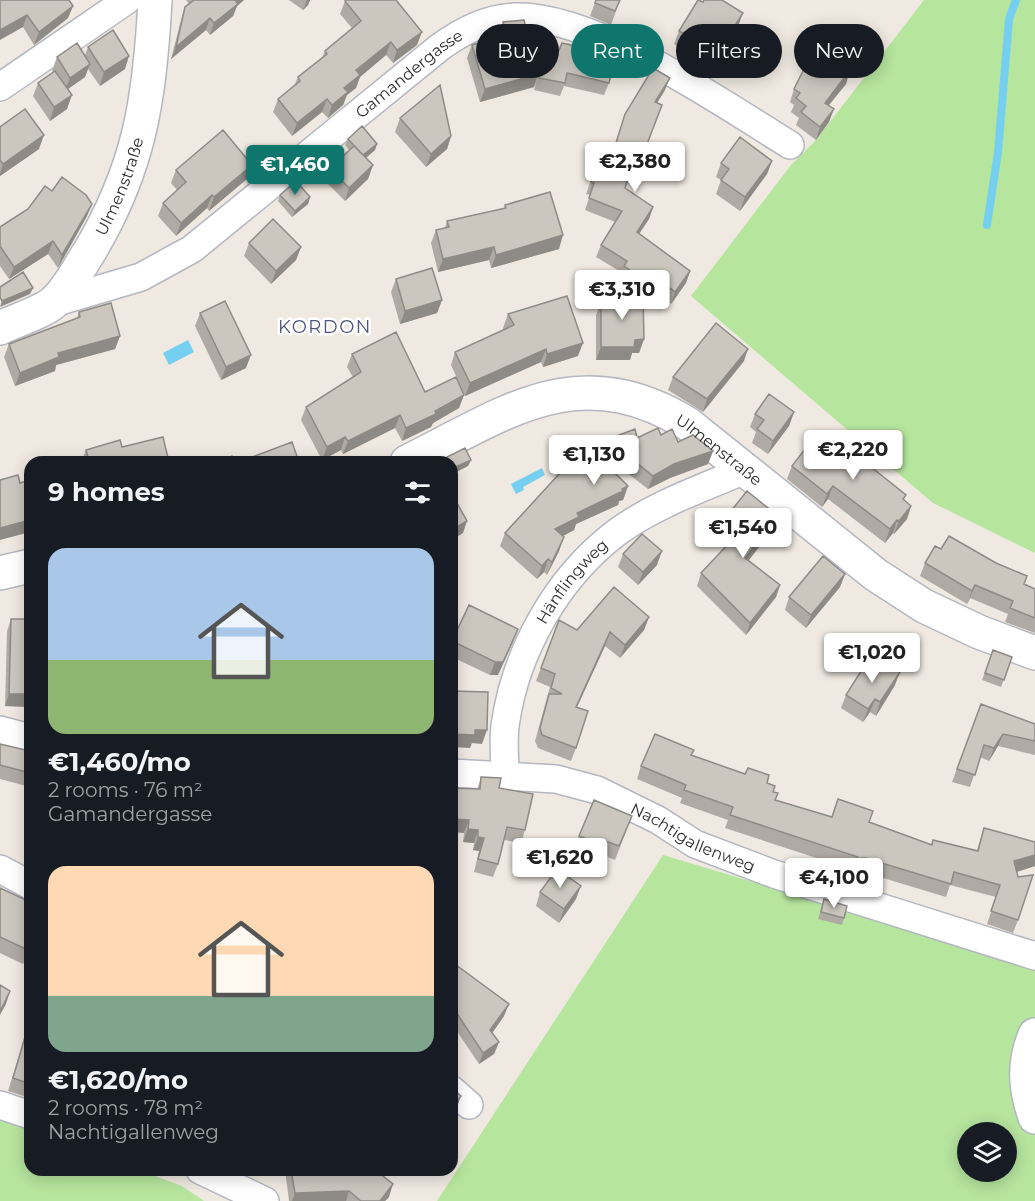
<!DOCTYPE html>
<meta charset="utf-8">
<style>
body{margin:0;font-family:Montserrat,sans-serif;background:#20242c;color:#f1f3f6;height:100vh;display:flex;flex-direction:column;font-size:22px;white-space:nowrap}
*{box-sizing:border-box;margin:0}
p{font-size:20px;color:#9ea1a6}
.icon{flex:none;width:33px;height:33px;fill:none;stroke:currentColor;stroke-width:2;stroke-linecap:round;stroke-linejoin:round}
.map{position:relative;flex:1;overflow:hidden}
.details{position:absolute;left:24px;top:456px;width:434px;height:720px;display:flex;flex-direction:column;background:#171b24;border-radius:18px;box-shadow:0 3px 15px #0003}
.details>*{flex:none}
.banner{position:absolute;left:476px;top:24px;width:470px;height:54px;display:flex;gap:12px}
.tools{position:absolute;left:957px;top:1122px;display:grid;gap:12px}
.tools a{display:grid;place-items:center;width:60px;height:60px;border-radius:50%;background:#171b24;box-shadow:0 3px 15px #0003;font-size:30px}
.price{position:absolute;translate:-50% -51px;padding:0 14px;border-radius:6px;background:#fff;color:#222;font-size:20px;line-height:39px;filter:drop-shadow(0 2px 3px #0008)}
.price::after{content:'';position:absolute;left:50%;top:36px;width:18px;height:14px;margin-left:-9px;background:inherit;clip-path:polygon(0 0,100% 0,50% 100%)}
.price.on{background:#0f766e;color:#fff}
ul{padding:0;list-style:none}
li{display:grid;align-content:center;gap:12px;height:318px;padding:0 24px}
li span{display:grid;place-items:center;height:186px;border-radius:18px;color:#555}
li>.icon{margin-inline-start:auto}
span .icon{width:108px;height:108px;fill:#fffc;stroke-width:1}
li b{font-size:26px}
h2{display:flex;justify-content:space-between;align-items:center;height:72px;padding:0 24px;font-size:26px}
.chip{padding:0 21px;border-radius:27px;background:#171b24;box-shadow:0 3px 15px #0003;font-size:21px;line-height:54px}
.chip.on{background:#0f766e;color:#fff}
.map>svg:first-child{display:block}
.green{fill:#b6e59e;fill-rule:evenodd}
.water{fill:#75cff0}
.lines{fill:none;stroke-linecap:round;stroke-linejoin:round}
.stream{stroke:#75cff0;stroke-width:8}
.street-casing{stroke:#b4b7c1;stroke-width:30}
.secondary-casing{stroke:#b4b7c1;stroke-width:36}
.street{stroke:#fff;stroke-width:27}
.secondary{stroke:#fff;stroke-width:33}
.wall{fill:#afaba4}
.shaded-wall{fill:#8e8b86}
.building{fill:#cbc7bf;stroke:#8e8b86;stroke-width:1.5}
.labels{text-anchor:middle;dominant-baseline:central;stroke-width:5;stroke-linejoin:round;paint-order:stroke}
.street-label{font-size:16px;fill:#2e2e2e;stroke:#fff}
.neighbourhood-label{font-size:18px;letter-spacing:1.5px;fill:#4d5680;stroke:#fff}
</style>
<div class="map">
<svg width="1035" height="1201" viewBox="0 0 1035 1201">
<rect width="100%" height="100%" fill="#efe9e1"/>
<path class="green" d="M924 0H1035V553L933 503 691 296 791 165 816 140Z
M663 855 1035 966V1201H437ZM968 1132H1006V1172H968Z
M0 1119 30 1130V1170H139L182 1186 204 1201H0Z"/>
<path class="water" d="M188 340 194 352 169 365 163 353Z
M542 468 545 475 523 487 524 490 516 494 511 484Z"/>
<g class="lines">
<path class="stream" d="M987 225 998 152 1009 19 1016 0"/>
<defs>
<g id="street">
<path d="M0 87 127 0"/>
<path id="s1" d="M53 303 141 277 192 249 440 47C462 31 487 18 515 17 594 14 722 103 790 145"/>
<path d="M0 730 30 738"/>
<path id="s2" d="M452 773 556 779 597 790 658 820 695 844 774 874 1035 956"/>
<path id="s3" d="M505 776C505 760 503 742 505 726 515 652 557 578 616 533 655 504 703 488 747 469"/>
<path d="M0 869 30 885"/>
<path d="M452 1090 469 1105"/>
<path d="M0 1105 30 1115"/>
<path d="M200 1170 265 1201"/>
</g>
<g id="secondary">
<path id="s4" d="M0 328C14 321 43 312 54 302 68 290 78 269 88 254 140 168 150 98 155 0"/>
<path id="s5" d="M407 462C507 412 578 357 688 424L876 575 924 606 979 632 1035 653"/>
<path d="M0 573 30 566"/>
<path d="M1035 1035C1023 1063 1025 1089 1035 1117"/>
</g>
</defs>
<use href="#street" class="street-casing"/>
<use href="#secondary" class="secondary-casing"/>
<use href="#street" class="street"/>
<use href="#secondary" class="secondary"/>
</g>
<path class="wall" d="M0 0 73 6 68 18 34 45 23 27Z
M186 0H244L237 6 233 16 210 35 206 30 171 59 181 20 185 7 189 4Z
M289 0H310L308 5 303 10Z
M596 0H620L611 25 590 16Z
M345 1H396L417 45 393 63 386 55 360 77 356 88 347 95 343 105 328 118 322 112 292 136 273 112 278 99 294 86 298 77 322 58 325 51 352 28 340 14Z
M503 22 538 73 541 59 546 46 609 83 604 95 564 86 560 96 534 90 537 78 534 87 480 102 467 58 472 45 498 37V35Z
M738 26 712 67 674 44 679 31Z
M88 47 125 69 100 86 88 69 85 77 68 89 67 109 50 121 33 96 38 83 53 72 52 71 57 57 85 55Z
M850 70 846 84 829 105V122L816 140 796 125 799 118 791 112 794 105 790 102 794 89Z
M665 90 657 103 662 105 640 164 635 161 625 188 653 207 649 219 639 234 690 271 686 283 671 304 665 300 660 307 643 295 644 339 639 353H632L630 360H596V315L601 301H611L613 295H643L619 278 621 272 596 257 601 245 615 222 585 210 590 195 586 194 600 156 610 159 625 114Z
M400 118 451 136 447 149 426 167 395 132Z
M0 127 39 149 0 176Z
M348 139 377 144 375 150 366 158 373 165 368 179 345 201 325 181 330 168 349 150 345 145Z
M772 161 767 174 740 211 716 194 721 180 716 177 721 163Z
M252 165 248 178 209 211 207 208 176 236 158 216 163 203 177 190 171 183 176 170Z
M280 195 310 197 308 204 292 217 278 201Z
M505 205 559 249 491 268 489 260 438 272 431 243 436 230 445 228 447 221 504 208Z
M87 216 58 268 48 254 9 279 0 266V227Z
M249 243 301 247 296 260 271 284 244 256Z
M396 279 442 300 437 313 400 324 391 292Z
M79 312 120 336 115 349 56 365 55 371 15 386 4 357 9 344 77 318Z
M200 313 246 368 221 380 195 326Z
M508 314 578 356 543 367 541 362 465 396 451 365 455 352 504 330 503 328Z
M352 354 425 392 464 395 459 408 433 423 431 427 402 441 395 428 343 454 341 450 322 460 301 420 306 407 353 377 347 367Z
M744 361 703 412 668 390 673 377Z
M794 412 789 426 768 454 752 443 756 432 750 427 755 414Z
M661 435 678 442 713 451 708 464 670 478 648 489 613 462 608 467 628 486 623 500 619 501 618 505 576 524 574 530 563 536 564 537 559 551 547 575 544 572 537 579 500 546 505 533 582 449Z
M122 447 169 462H81L86 450Z
M815 456 904 500 911 506 907 519 894 534 893 533 885 543 828 499 822 507 787 479 792 466Z
M447 457 471 460 468 466 452 474V462H445Z
M778 516 774 528 749 560 780 585 776 597 746 635 697 586 701 573 725 548 714 540 718 527Z
M941 549 1035 589V633L1005 622 1008 614 970 598 967 604 920 576 925 563Z
M623 554 657 565 638 585 618 567Z
M845 574 840 587 806 628 785 610 789 597Z
M30 578V707L5 706 7 631 11 619H30L27 586Z
M649 617 644 630 620 658 605 646 577 707 576 748 571 761 538 748 535 741 550 687 536 681 559 620 577 630Z
M452 641 513 642 498 675H490L452 657Z
M993 650 1012 657 1001 687 982 680Z
M895 685 876 716 870 712 863 722 841 708 846 695Z
M981 704 1035 724V723V755L998 746 989 761 980 757 970 787 952 782Z
M0 744 30 751V787L0 779Z
M692 755 767 783 773 792 775 800 832 817 838 799 869 822 931 845 933 840 977 850 984 828 1035 866 1017 872 1018 920 1013 933 987 924 996 897 950 885 946 897 860 871H857L853 882 843 879 847 868 725 828 728 820 680 803 682 798 637 779 641 766Z
M481 777 499 788 525 830 521 843 504 840 498 864 493 877 474 872 479 851 473 850 474 843 463 842 464 833Z
M627 829 615 860 595 852 593 857 574 849 579 836Z
M0 888 30 902V949L23 964 0 953Z
M540 892 576 899 559 923 536 906Z
M824 899 844 918 842 925 818 919Z
M452 962 504 1016 492 1033 499 1042 494 1054 479 1064 452 1024Z
M27 1030 30 1031V1098L8 1091Z
M285 1170H375L389 1197 385 1201H289Z"/>
<path class="shaded-wall" d="M234 0H244L237 6 233 16 210 35 214 23Z
M307 0H310L308 5 303 10Z
M73 6 68 18 34 45 39 32Z
M743 13 738 26 712 67 717 54Z
M27 15 23 27 0 40V30Z
M210 18 206 30 171 59 176 47Z
M422 32 417 45 393 63 397 50Z
M391 42 386 55 360 77 356 88 347 95 343 105 328 118 332 105 356 70Z
M129 56 125 69 100 86 104 72Z
M90 64 85 77 65 91 70 78Z
M850 70 846 84 820 116 825 103Z
M538 74 534 87 480 102 485 89Z
M670 78 665 90 650 114 655 102Z
M72 95 67 109 50 121 54 107Z
M327 99 322 112 292 136 297 123Z
M834 109 829 122 816 140 820 127Z
M44 135 39 149 0 176V173L3 164Z
M451 136 447 149 426 167 431 154Z
M377 144 375 150 360 163 362 156Z
M772 161 767 174 740 211 745 197Z
M252 165 248 178 209 211 214 197Z
M373 165 368 179 345 201 349 188Z
M212 195 207 208 176 236 181 223Z
M310 197 308 204 292 217 295 211Z
M92 204 87 216 58 268 62 255Z
M653 207 649 219 632 244 637 232Z
M563 235 559 249 491 268 496 255Z
M53 241 48 254 9 279 14 267Z
M301 247 296 260 271 284 276 271Z
M494 247 489 260 438 272 443 259Z
M690 271 686 283 671 304 675 292Z
M33 288 30 294 0 307 2 301Z
M670 288 665 300 660 307 665 295Z
M442 300 437 313 400 324 405 311Z
M120 336 115 349 56 365 55 371 15 386 20 373 58 353Z
M644 339 639 353H632L630 360H596L601 347 635 340Z
M583 343 578 356 543 367 547 354Z
M546 349 541 362 465 396 470 383Z
M748 349 744 361 703 412 707 399Z
M251 355 246 368 221 380 226 367Z
M464 395 459 408 433 423 431 427 402 441 406 428Z
M794 412 789 426 768 454 773 441Z
M400 415 395 428 343 454 348 441Z
M345 437 341 450 322 460 327 447Z
M618 448 613 462 600 476 605 463Z
M713 451 708 464 670 478 648 489 653 476 674 464Z
M471 460 468 466 452 474 453 468Z
M628 486 623 500 619 501 618 505 576 524 574 530 550 543 555 529 577 513Z
M833 486 828 499 822 507 827 494Z
M911 506 907 519 894 534 899 521Z
M778 516 774 528 741 570 745 558Z
M30 520V532L0 540V528Z
M897 520 893 533 885 543 890 529Z
M467 521 463 533 452 540V530Z
M564 537 559 551 547 575 552 562Z
M662 551 657 565 638 585 643 572Z
M548 559 544 572 537 579 542 566Z
M845 574 840 587 806 628 811 615Z
M780 585 776 597 746 635 750 623Z
M975 585 970 598 967 604 972 591Z
M649 617 644 630 620 658 625 645Z
M518 629 513 642 498 675H490L495 662Z
M610 632 605 646 571 720 576 707Z
M900 672 895 685 876 716 880 702Z
M9 694H30V707L5 706Z
M875 699 870 712 863 722 868 709Z
M475 730H487L482 744 472 743 470 748 452 747V734Z
M1003 734 998 746 989 761 994 748Z
M452 819 469 820 464 833 452 832Z
M468 829 478 830 474 843 463 842Z
M478 837 484 838 479 851 473 850Z
M1035 855V866L1010 874 1014 861Z
M861 858H865L860 871H857Z
M581 886 576 899 559 923 564 909Z
M30 946V949L23 964 28 950Z
M10 991 6 1004 0 1015V1012Z
M509 1004 504 1016 486 1042 490 1030Z
M499 1042 494 1054 479 1064 483 1053Z
M461 1096 455 1113 452 1118V1113L453 1107Z
M393 1184 389 1197 385 1201H380Z
M349 1191 346 1201H292L295 1193Z"/>
<path class="building" d="M0 0H69L73 6 39 32 27 15 0 30Z
M194 0H235L238 4 214 23 210 18 176 47 185 7Z
M345 0H396L422 32 397 50 391 42 356 70 360 75 344 88 348 92 332 105 327 99 297 123 278 99 300 81 298 77 327 54 325 51 361 21 345 1Z
M596 0H620L615 11 595 3Z
M698 0 703 2 704 0H722L743 13 717 54 679 31Z
M524 20 538 74 485 89 472 45 506 35 503 22Z
M113 30 129 56 104 72 88 47Z
M77 43 90 64 70 78 57 57Z
M562 43 616 55 609 83 567 73 565 83 539 78 546 46 559 50Z
M816 45 850 70 825 103 834 109 820 127 801 112 806 106 796 98 800 93 794 89Z
M653 68 670 78 655 102 662 105 644 152 639 148 625 188 653 207 637 232 690 271 675 292 670 288 665 295 624 266 627 261 601 245 622 211 589 198 594 183 591 182 600 156 611 159 625 114Z
M55 71 72 95 54 107 38 83Z
M440 85 451 136 431 154 400 118Z
M25 109 44 135 3 164 0 160V127Z
M362 126 377 144 363 155 348 139Z
M223 130 252 165 214 197 212 195 181 223 163 203 186 182 176 170Z
M740 137 772 161 745 197 721 180 729 169 721 163Z
M354 146 373 165 349 188 330 168Z
M62 177 86 195 92 204 62 255 53 241 14 267 0 246V227L28 209 45 186 52 191Z
M296 181 310 197 295 211 280 195Z
M550 192 563 235 496 255 494 247 443 259 436 230 449 227 447 221 506 208 505 205Z
M273 219 301 247 276 271 249 243Z
M432 268 442 300 405 311 396 279Z
M23 272 33 288 2 301 0 297V287Z
M613 295H643L644 339 635 340 634 347H601V301H613Z
M567 296 583 343 547 354 546 349 470 383 455 352 514 325 508 314Z
M225 301 251 355 226 367 200 313Z
M111 303 120 336 58 353 59 357 20 373 9 344 80 317 79 312Z
M716 323 748 349 707 399 673 377Z
M396 332 425 392 456 377 464 395 435 411 436 414 406 428 400 415 348 441 345 437 327 447 306 407 361 372 352 354Z
M769 394 794 412 773 441 757 429 764 420 755 414Z
M658 428 661 435 672 429 678 442 693 435 713 451 674 464 653 476 618 448 605 463 628 486 622 489 623 491 577 513 579 517 555 529 564 537 552 562 548 559 542 566 505 533 582 449 635 429 637 438Z
M831 435 906 495 903 499 911 506 899 521 897 520 890 529 833 486 827 494 792 466 805 449 815 456Z
M163 437 169 462H89L86 450 120 440 122 447Z
M292 442 299 462H239Z
M465 448 471 460 453 468 452 462H450L447 457Z
M232 456 235 462H219Z
M18 475 20 483 30 480V520L0 528V480Z
M747 491 778 516 745 558 780 585 750 623 701 573 733 539 718 527Z
M452 494 467 521 452 530Z
M642 534 662 551 643 572 623 554Z
M949 536 996 563 1027 576 1024 584 1035 589V618L1010 608 1013 601 975 585 972 591 925 563 935 546 941 549Z
M823 556 845 574 811 615 789 597Z
M614 587 649 617 625 645 610 632 576 707 588 711 576 748 542 735 540 728 549 694H562L551 688 555 674 541 668 559 620 577 630Z
M469 605 518 629 503 662H495L452 641Z
M11 619H30V694H9Z
M993 650 1012 657 1004 680 985 673Z
M868 660 900 672 880 702 875 699 868 709 846 695Z
M452 691 488 692 487 730H475V735L452 734Z
M981 704 1035 724V741L1003 734 994 748 984 745 975 775 957 769Z
M655 734 694 750 691 755 745 774 748 768 769 775 767 783 775 786 773 792 778 793 775 800 832 817 838 799 873 811 869 822 932 845 933 840 978 851 984 828 1035 842V855L1014 861 1018 877 1033 875 1018 920 991 911 1000 885 954 872 951 884 865 858H861L858 869 848 866 858 857 730 815 733 807 684 790 686 785 641 766Z
M0 744 30 751V773L0 765Z
M481 777 501 778 499 788 533 794 525 830 507 827 498 864 478 859 484 838 478 837V830L468 829 469 820 452 819V788L480 789Z
M594 800 632 816 619 846 600 839 598 843 579 836Z
M557 869 581 886 564 909 540 892Z
M0 888 30 902V946L28 950 0 937Z
M824 899 847 906 844 918 821 912Z
M452 962 509 1004 490 1030 499 1042 483 1053 452 1006Z
M0 985 10 991 0 1012Z
M27 1030 30 1031V1084L13 1078Z
M452 1088 461 1096 453 1107 452 1106Z
M291 1170H375L393 1184 380 1201H361L349 1191 295 1193Z"/>
<g class="labels">
<g class="street-label">
<text stroke="none"><textPath href="#s1" startOffset="429">Gamandergasse</textPath></text>
<text stroke="none"><textPath href="#s4" startOffset="194">Ulmenstraße</textPath></text>
<text stroke="none"><textPath href="#s5" startOffset="342">Ulmenstraße</textPath></text>
<text stroke="none"><textPath href="#s3" startOffset="212">Hänflingweg</textPath></text>
<text stroke="none"><textPath href="#s2" startOffset="254">Nachtigallenweg</textPath></text>
</g>
<g class="neighbourhood-label">
<text x="325" y="327">KORDON</text>
</g>
</g>
</svg>
<div class="tools">
<a><svg class="icon" aria-label="layers" viewBox="0 0 24 24"><path d="M12 4l9 5-9 5-9-5zM3 14l9 5 9-5"/></svg></a>
</div>
<b class="price" style="left:635px;top:193px">€2,380</b>
<b class="price on" style="left:295px;top:196px">€1,460</b>
<b class="price" style="left:622px;top:321px">€3,310</b>
<b class="price" style="left:853px;top:481px">€2,220</b>
<b class="price" style="left:594px;top:486px">€1,130</b>
<b class="price" style="left:743px;top:559px">€1,540</b>
<b class="price" style="left:872px;top:684px">€1,020</b>
<b class="price" style="left:560px;top:889px">€1,620</b>
<b class="price" style="left:834px;top:909px">€4,100</b>
<div class="banner">
<a class="chip">Buy</a>
<a class="chip on">Rent</a>
<a class="chip">Filters</a>
<a class="chip">New</a>
</div>
<section class="details">
<h2>9 homes<svg class="icon" aria-label="filters" viewBox="0 0 24 24"><path d="M4 7h16M4 17h16"/><circle cx="9" cy="7" r="2"/><circle cx="15" cy="17" r="2"/></svg></h2>
<ul>
<li><span style="background:linear-gradient(#a9c7e8 60%,#8fb573 0)"><svg class="icon" aria-label="home" viewBox="0 0 24 24"><path d="M3 11l9-7 9 7M6 9v11h12V9"/></svg></span><div><b>€1,460/mo</b><p>2 rooms · 76 m²</p><p>Gamandergasse</p></div></li>
<li><span style="background:linear-gradient(#ffd9b3 70%,#7fa58c 0)"><svg class="icon" aria-label="home" viewBox="0 0 24 24"><path d="M3 11l9-7 9 7M6 9v11h12V9"/></svg></span><div><b>€1,620/mo</b><p>2 rooms · 78 m²</p><p>Nachtigallenweg</p></div></li>
</ul>
</section>
</div>
